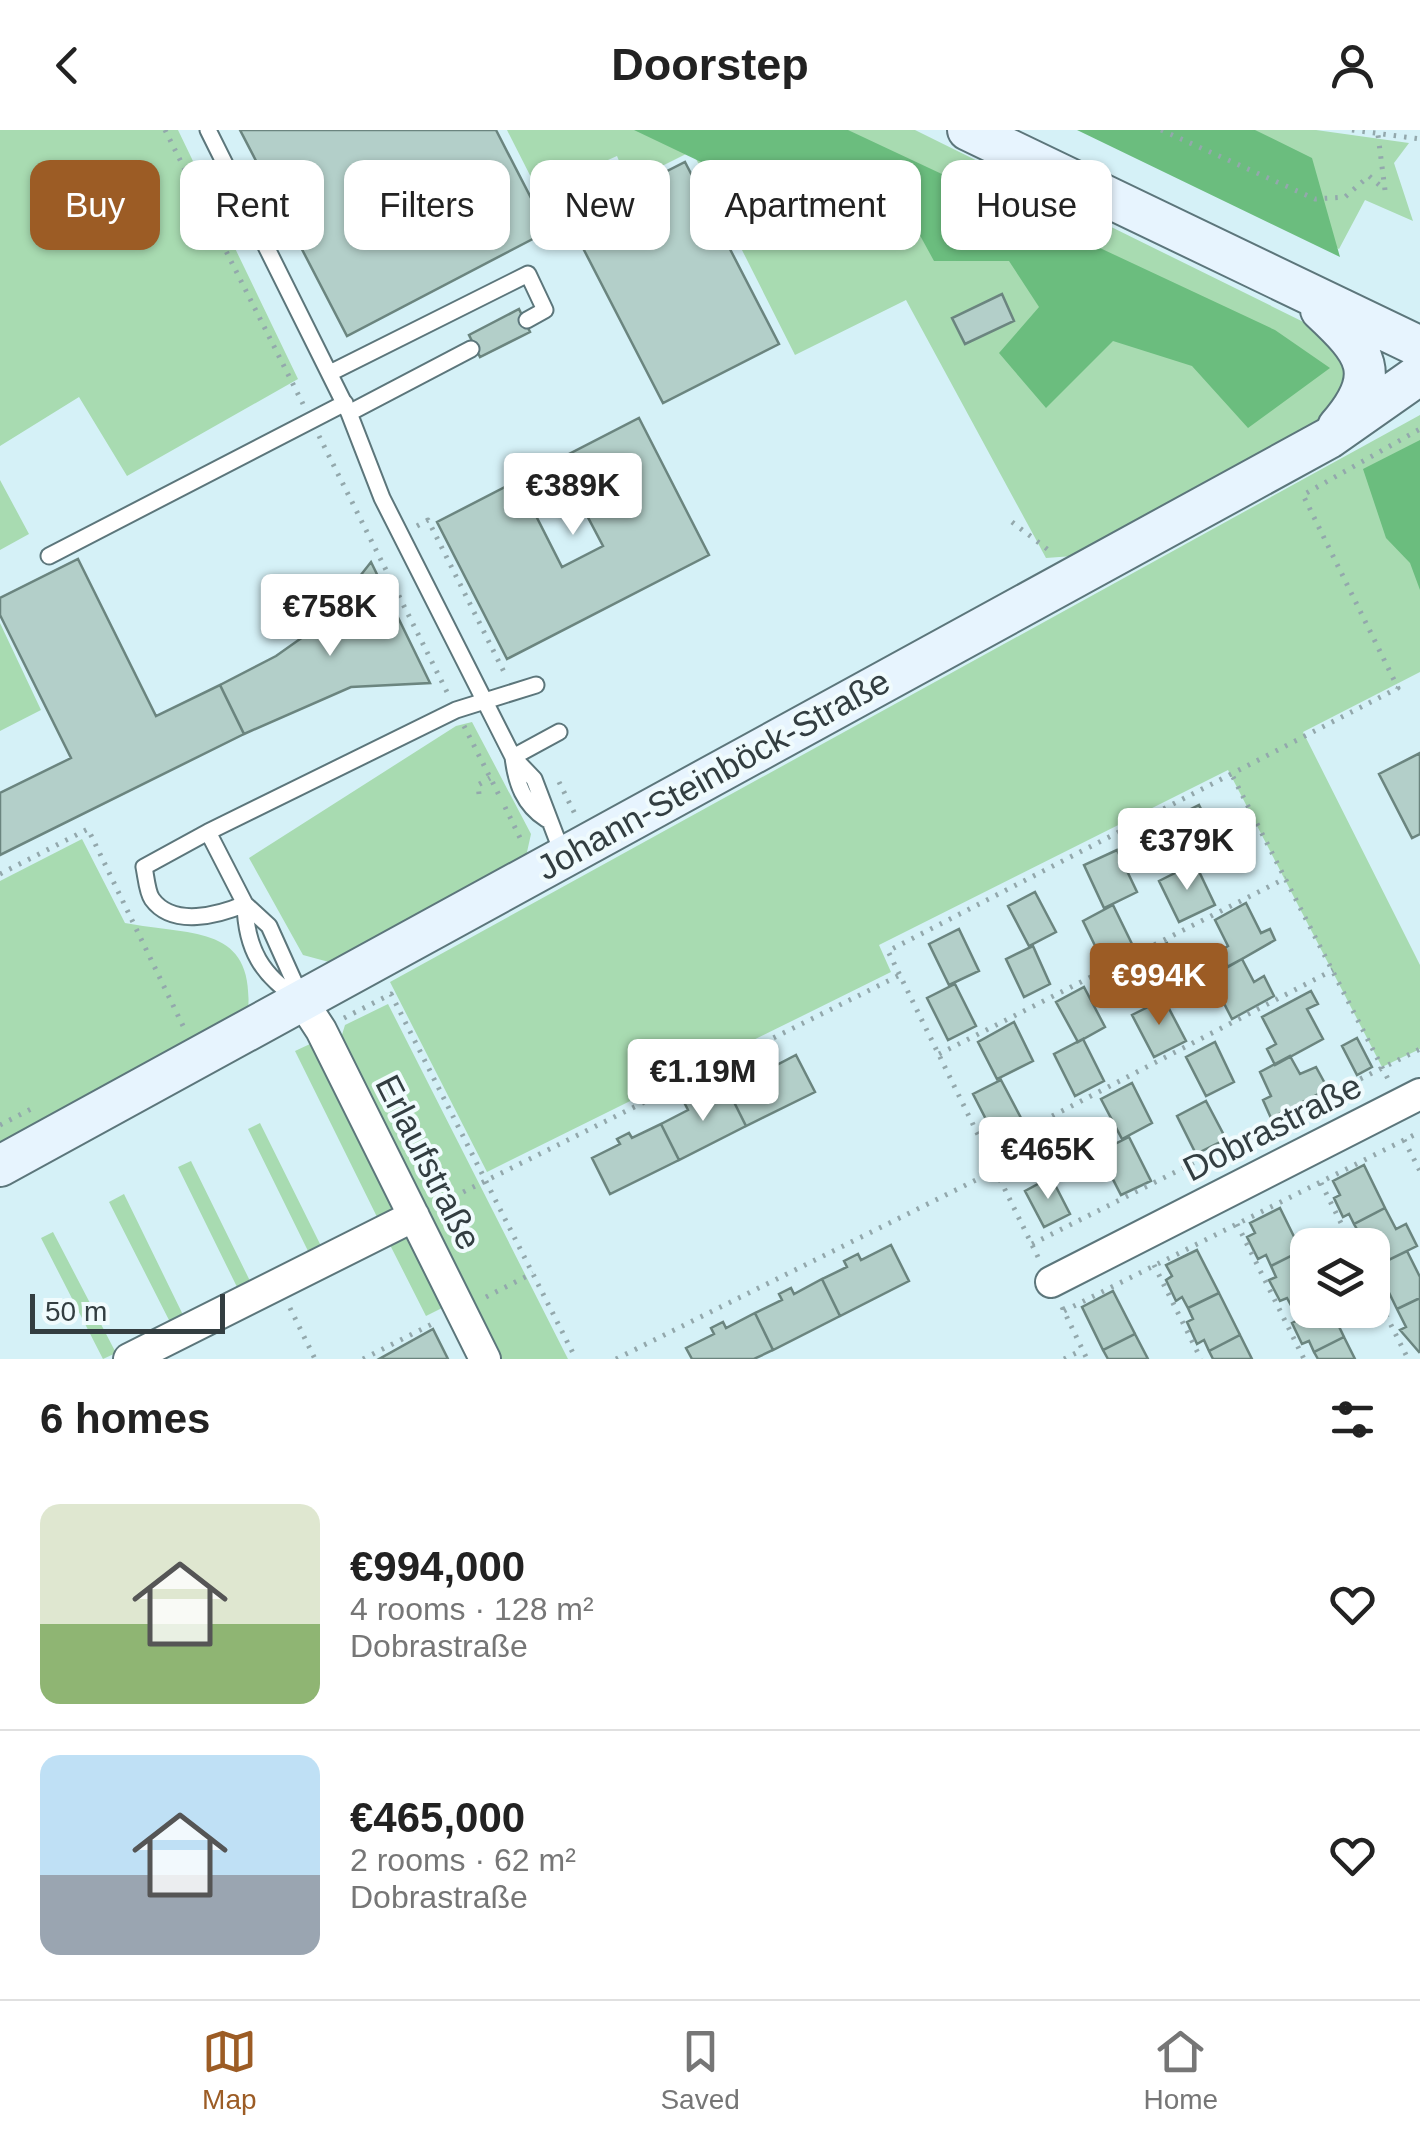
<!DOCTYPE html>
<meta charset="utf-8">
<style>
body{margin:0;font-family:Arial,sans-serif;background:#f2f2f2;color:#222;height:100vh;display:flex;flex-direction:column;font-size:38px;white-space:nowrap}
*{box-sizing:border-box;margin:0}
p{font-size:32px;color:#767676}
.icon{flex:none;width:55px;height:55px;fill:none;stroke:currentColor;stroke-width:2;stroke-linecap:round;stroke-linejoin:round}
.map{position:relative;height:1229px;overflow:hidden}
.details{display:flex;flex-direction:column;background:#fff;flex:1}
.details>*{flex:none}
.top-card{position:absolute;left:30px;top:30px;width:1360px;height:90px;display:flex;gap:20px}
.buttons{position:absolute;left:1290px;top:1098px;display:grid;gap:20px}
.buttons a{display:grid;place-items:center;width:100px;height:100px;border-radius:20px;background:#fff;box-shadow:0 2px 8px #0004;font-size:50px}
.scale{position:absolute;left:30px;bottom:25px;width:195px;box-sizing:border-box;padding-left:10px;border:5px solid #333e41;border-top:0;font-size:28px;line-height:35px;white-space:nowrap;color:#333e41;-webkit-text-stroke:8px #f0fbfd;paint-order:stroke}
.price{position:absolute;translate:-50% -85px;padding:0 22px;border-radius:10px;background:#fff;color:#222;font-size:32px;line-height:65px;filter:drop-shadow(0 2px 5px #0008)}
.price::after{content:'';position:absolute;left:50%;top:60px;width:30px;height:22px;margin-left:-15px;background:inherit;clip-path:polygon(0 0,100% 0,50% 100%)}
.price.selected{background:#9c5c25;color:#fff}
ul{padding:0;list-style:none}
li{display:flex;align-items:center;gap:30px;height:250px;padding:0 40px}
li+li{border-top:2px solid #e0e0e0}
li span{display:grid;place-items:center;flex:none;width:280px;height:200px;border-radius:20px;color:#555}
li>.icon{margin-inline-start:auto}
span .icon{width:120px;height:120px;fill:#fffc;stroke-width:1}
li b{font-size:42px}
h2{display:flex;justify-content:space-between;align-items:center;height:120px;padding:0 40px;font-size:42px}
.tag{padding:0 35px;border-radius:20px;background:#fff;box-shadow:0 2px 8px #0004;font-size:35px;line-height:90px}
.tag.selected{background:#9c5c25;color:#fff}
header{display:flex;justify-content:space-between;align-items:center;height:130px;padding:0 40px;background:#fff;font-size:45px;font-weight:800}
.tabs{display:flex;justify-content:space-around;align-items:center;height:140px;border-top:2px solid #e0e0e0;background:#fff;font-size:28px;color:#767676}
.tabs a{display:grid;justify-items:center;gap:5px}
.tabs .selected{color:#9c5c25}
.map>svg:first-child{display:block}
.green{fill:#a8dbb1}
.forest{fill:#6bbd7e}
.building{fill:#b3cfc9;stroke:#6b857f;stroke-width:2.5;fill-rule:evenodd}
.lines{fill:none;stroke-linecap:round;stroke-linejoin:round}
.lane-casing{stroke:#5c767b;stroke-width:19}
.street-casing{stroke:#5c767b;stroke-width:34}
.secondary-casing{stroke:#5c767b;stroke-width:44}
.path{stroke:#93a8ac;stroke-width:5;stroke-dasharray:2.5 8;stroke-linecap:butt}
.lane{stroke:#fff;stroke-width:15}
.street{stroke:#fff;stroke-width:30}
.secondary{stroke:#e7f4fe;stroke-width:40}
.labels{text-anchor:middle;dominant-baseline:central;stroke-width:8;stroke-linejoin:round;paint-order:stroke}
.street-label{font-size:35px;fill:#333e41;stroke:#f0fbfd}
</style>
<header><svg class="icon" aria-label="back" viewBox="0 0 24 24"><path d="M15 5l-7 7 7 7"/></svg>Doorstep<svg class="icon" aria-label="person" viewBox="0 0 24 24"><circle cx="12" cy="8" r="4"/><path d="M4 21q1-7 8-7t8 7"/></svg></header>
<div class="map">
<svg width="1420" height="1229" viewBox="0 0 1420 1229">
<rect width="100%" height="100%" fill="#d5f1f7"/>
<path class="green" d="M0 0H178L298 249 127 346 79 267 0 316Z
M507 0H915L1334 207 1349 248 1339 267 1306 304 1073 426 1046 428 906 170 795 225 692 21 628 53 617 26 538 61Z
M1086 0H1316L1409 13 1394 33 1413 91 1365 70 1339 119Z
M1420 285V542L1303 602 1420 835V919L1382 937 1228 640 879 815 891 842 487 1042 390 852Z
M0 350 29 404 0 420Z
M0 493 41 580 0 601Z
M472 592 531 704 525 731 329 832 303 825 249 728 456 596Z
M82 709 125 793C193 806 255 794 248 882L0 1014V751Z
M388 874 568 1229H499L341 908 345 895Z
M310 914 397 1087 381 1095 295 921Z
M260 993 322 1118 309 1123 248 999Z
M191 1031 251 1153 238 1159 178 1037Z
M124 1064 185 1189 171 1194 109 1072Z
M53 1102 116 1223 103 1229 41 1108Z
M404 1102 442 1178 426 1186 388 1111Z"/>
<path class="forest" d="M634 0H848L1275 200 1330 238 1248 298 1192 236 1113 211 1046 278 999 223 1039 177 1009 131H934L905 78 846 64 825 91Z
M1077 0H1255L1312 28 1340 127Z
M1420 310V460L1410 433 1386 408 1363 339Z"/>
<path class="building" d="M240 0H496L548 101 347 206Z
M685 32 779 214 663 273 569 91Z
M1002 164 1014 191 965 214 952 188Z
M519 179 530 202 480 227 469 205Z
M639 288 709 425 507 529 437 392ZM572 357 603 416 562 437 532 378Z
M78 429 156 586 220 555 244 604 0 725V663L71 628 0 485V468Z
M371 432 430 553 351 557 244 604 220 555 276 526 324 492Z
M1420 623V704L1412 708 1379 644Z
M1199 675 1221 718 1185 736 1163 693Z
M1117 720 1137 762 1104 778 1084 735Z
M1195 733 1215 775 1179 792 1159 751Z
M1035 762 1056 802 1029 816 1008 776Z
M1246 773 1261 803 1270 799 1275 810 1228 837 1220 821 1228 816 1215 790Z
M1113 775 1132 814 1102 830 1083 791Z
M959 799 979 841 949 855 929 814Z
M1167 813 1190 855 1158 872 1135 830Z
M1033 816 1050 854 1024 867 1006 829Z
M1242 829 1254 852 1264 846 1274 866 1232 889 1210 846Z
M955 854 976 896 948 910 927 868Z
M1084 857 1105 897 1078 912 1056 872Z
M1311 861 1318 874 1307 879 1323 909 1275 935 1267 919 1276 914 1262 887Z
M1164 869 1186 911 1154 927 1132 885Z
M1014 892 1033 931 997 949 978 912Z
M1357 908 1372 937 1357 945 1342 916Z
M1083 909 1104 951 1075 966 1054 924Z
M1215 912 1234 952 1206 966 1186 927Z
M796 925 815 962 746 996 728 960 753 947 750 941 764 934 767 940Z
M1290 926 1300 944 1316 937 1328 959 1271 988 1263 970 1271 966 1260 942Z
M1001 950 1021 988 993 1003 973 964Z
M1132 953 1152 993 1122 1009 1101 969Z
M728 960 746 996 679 1030 661 994 688 980 685 974 697 968 700 974Z
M1206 971 1226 1009 1196 1024 1177 986Z
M1055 990 1076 1032 1047 1046 1026 1004Z
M661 994 679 1030 610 1064 592 1028 620 1014 617 1009 629 1003 632 1008Z
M1129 1007 1151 1051 1121 1065 1099 1022Z
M1364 1035 1385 1078 1354 1094 1349 1084 1343 1087 1334 1068 1340 1065 1333 1051Z
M1051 1047 1070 1084 1044 1097 1025 1061Z
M1280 1078 1301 1121 1271 1136 1266 1125 1258 1129 1247 1107 1255 1103 1250 1093Z
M1385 1078 1396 1099 1406 1094 1417 1116 1376 1136 1372 1115 1354 1112 1362 1108 1354 1094Z
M891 1115 909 1151 840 1186 822 1149 847 1137 844 1131 858 1124 861 1130Z
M1197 1120 1219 1163 1188 1178 1182 1167 1176 1171 1166 1150 1172 1146 1166 1135Z
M1301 1121 1308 1133V1172L1293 1179 1287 1168 1280 1171 1269 1150 1276 1147 1271 1136Z
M1407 1121 1420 1147V1168L1397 1179 1376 1136Z
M822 1149 840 1186 773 1220 755 1183 782 1170 779 1164 791 1158 794 1164Z
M1113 1161 1135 1204 1103 1220 1082 1177Z
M1219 1163 1240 1205 1209 1221 1204 1210 1197 1214 1187 1192 1193 1189 1188 1178Z
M1420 1168V1221L1419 1222 1400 1200 1406 1197 1397 1179Z
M1308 1172V1180H1331L1344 1207 1314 1222 1309 1211 1302 1214 1292 1193 1298 1190 1293 1179Z
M755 1183 773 1220 754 1229H692L686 1218 714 1204 711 1198 723 1192 726 1198Z
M433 1199 448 1229H379Z
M1135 1204 1148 1229H1108L1103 1220Z
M1240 1205 1252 1229H1213L1209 1221Z
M1344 1207 1355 1229H1318L1314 1222Z"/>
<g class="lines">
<defs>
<path id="lane" d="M208 0 349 283 382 368 513 627C516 653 524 675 546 689
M330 243 528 144 545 180 527 190
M349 283 471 219
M49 426 345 273
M513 627 534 649 563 725
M513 627 559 602
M208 702 456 580 536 555
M245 774C219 785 173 798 152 769 147 762 146 746 144 737L208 702 245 774 269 796 301 867
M245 774C246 819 262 846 299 869"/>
<path id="street" d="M302 871 321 900 485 1229
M1051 1152 1420 964
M129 1229 414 1086"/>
<path id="secondary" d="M968 0 1420 217
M1321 180C1366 222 1384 244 1338 297
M0 1036 1329 308 1420 244"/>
</defs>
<use href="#lane" class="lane-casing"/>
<use href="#street" class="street-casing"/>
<use href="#secondary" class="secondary-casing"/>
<path class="path" d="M165 0 303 274
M1161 0 1315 69 1345 67 1369 46 1385 60 1378 5
M1352 0 1420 9
M319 306 448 564
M1012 392 1051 422
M417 396 428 390 505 544
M464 596 500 667
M1233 647 1388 949
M559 652 576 686
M479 664 478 655 490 648
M505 677 523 714
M0 744 88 699 184 898
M344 888 391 864 576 1229
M939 924 1286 748
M0 995 33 978
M1404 1010 1420 1041
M987 1020 1333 840
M1321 1053 1352 1115
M435 1076 898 846
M1237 1094 1304 1229
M1032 1114 1420 919
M1038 1127 888 821 1398 558 1303 365 1420 299
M1154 1135 1201 1229
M1372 1157 1408 1229
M486 1167 533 1143
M1062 1177 1087 1229
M290 1178 315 1229
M1064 1181 1420 1002
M363 1229 436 1192
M616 1229 994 1041
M1064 1229 1082 1220"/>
<use href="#lane" class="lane"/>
<use href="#street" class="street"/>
<use href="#secondary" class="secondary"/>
</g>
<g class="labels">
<g class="street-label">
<text transform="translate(713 644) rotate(-29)">Johann-Steinböck-Straße</text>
<text transform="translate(1272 997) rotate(-27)">Dobrastraße</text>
<text transform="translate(429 1032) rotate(63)">Erlaufstraße</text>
</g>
</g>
</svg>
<div class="buttons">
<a><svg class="icon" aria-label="layers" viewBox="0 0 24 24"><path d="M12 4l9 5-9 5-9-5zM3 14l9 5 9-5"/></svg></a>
</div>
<div class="scale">50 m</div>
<b class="price" style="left:573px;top:408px">€389K</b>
<b class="price" style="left:330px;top:529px">€758K</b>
<b class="price" style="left:1187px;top:763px">€379K</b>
<b class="price selected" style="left:1159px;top:898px">€994K</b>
<b class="price" style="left:703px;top:994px">€1.19M</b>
<b class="price" style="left:1048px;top:1072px">€465K</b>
<div class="top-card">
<a class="tag selected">Buy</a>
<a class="tag">Rent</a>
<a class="tag">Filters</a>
<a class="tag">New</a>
<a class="tag">Apartment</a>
<a class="tag">House</a>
</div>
</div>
<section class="details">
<h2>6 homes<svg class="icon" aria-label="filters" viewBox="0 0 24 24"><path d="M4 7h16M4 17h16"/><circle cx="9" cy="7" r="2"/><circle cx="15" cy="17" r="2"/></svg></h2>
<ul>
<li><span style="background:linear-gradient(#dfe7d0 60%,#8fb573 0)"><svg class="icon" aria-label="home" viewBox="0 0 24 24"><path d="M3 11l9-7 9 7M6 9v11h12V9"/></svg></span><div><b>€994,000</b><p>4 rooms · 128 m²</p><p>Dobrastraße</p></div><svg class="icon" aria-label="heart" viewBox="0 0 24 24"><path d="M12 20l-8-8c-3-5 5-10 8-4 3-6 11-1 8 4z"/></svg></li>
<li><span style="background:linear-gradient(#bfe0f5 60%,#9aa5b1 0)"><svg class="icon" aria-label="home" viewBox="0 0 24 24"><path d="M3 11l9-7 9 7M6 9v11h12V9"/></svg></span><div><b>€465,000</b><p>2 rooms · 62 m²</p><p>Dobrastraße</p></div><svg class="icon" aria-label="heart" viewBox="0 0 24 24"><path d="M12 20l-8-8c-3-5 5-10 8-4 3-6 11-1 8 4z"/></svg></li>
</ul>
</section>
<nav class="tabs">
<a class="selected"><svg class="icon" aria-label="map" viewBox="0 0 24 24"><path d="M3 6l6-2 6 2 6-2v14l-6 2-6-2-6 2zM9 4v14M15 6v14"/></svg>Map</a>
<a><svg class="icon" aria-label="saved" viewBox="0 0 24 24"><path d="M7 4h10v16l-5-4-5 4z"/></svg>Saved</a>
<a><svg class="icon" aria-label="home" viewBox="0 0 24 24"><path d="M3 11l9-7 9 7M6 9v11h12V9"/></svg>Home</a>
</nav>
